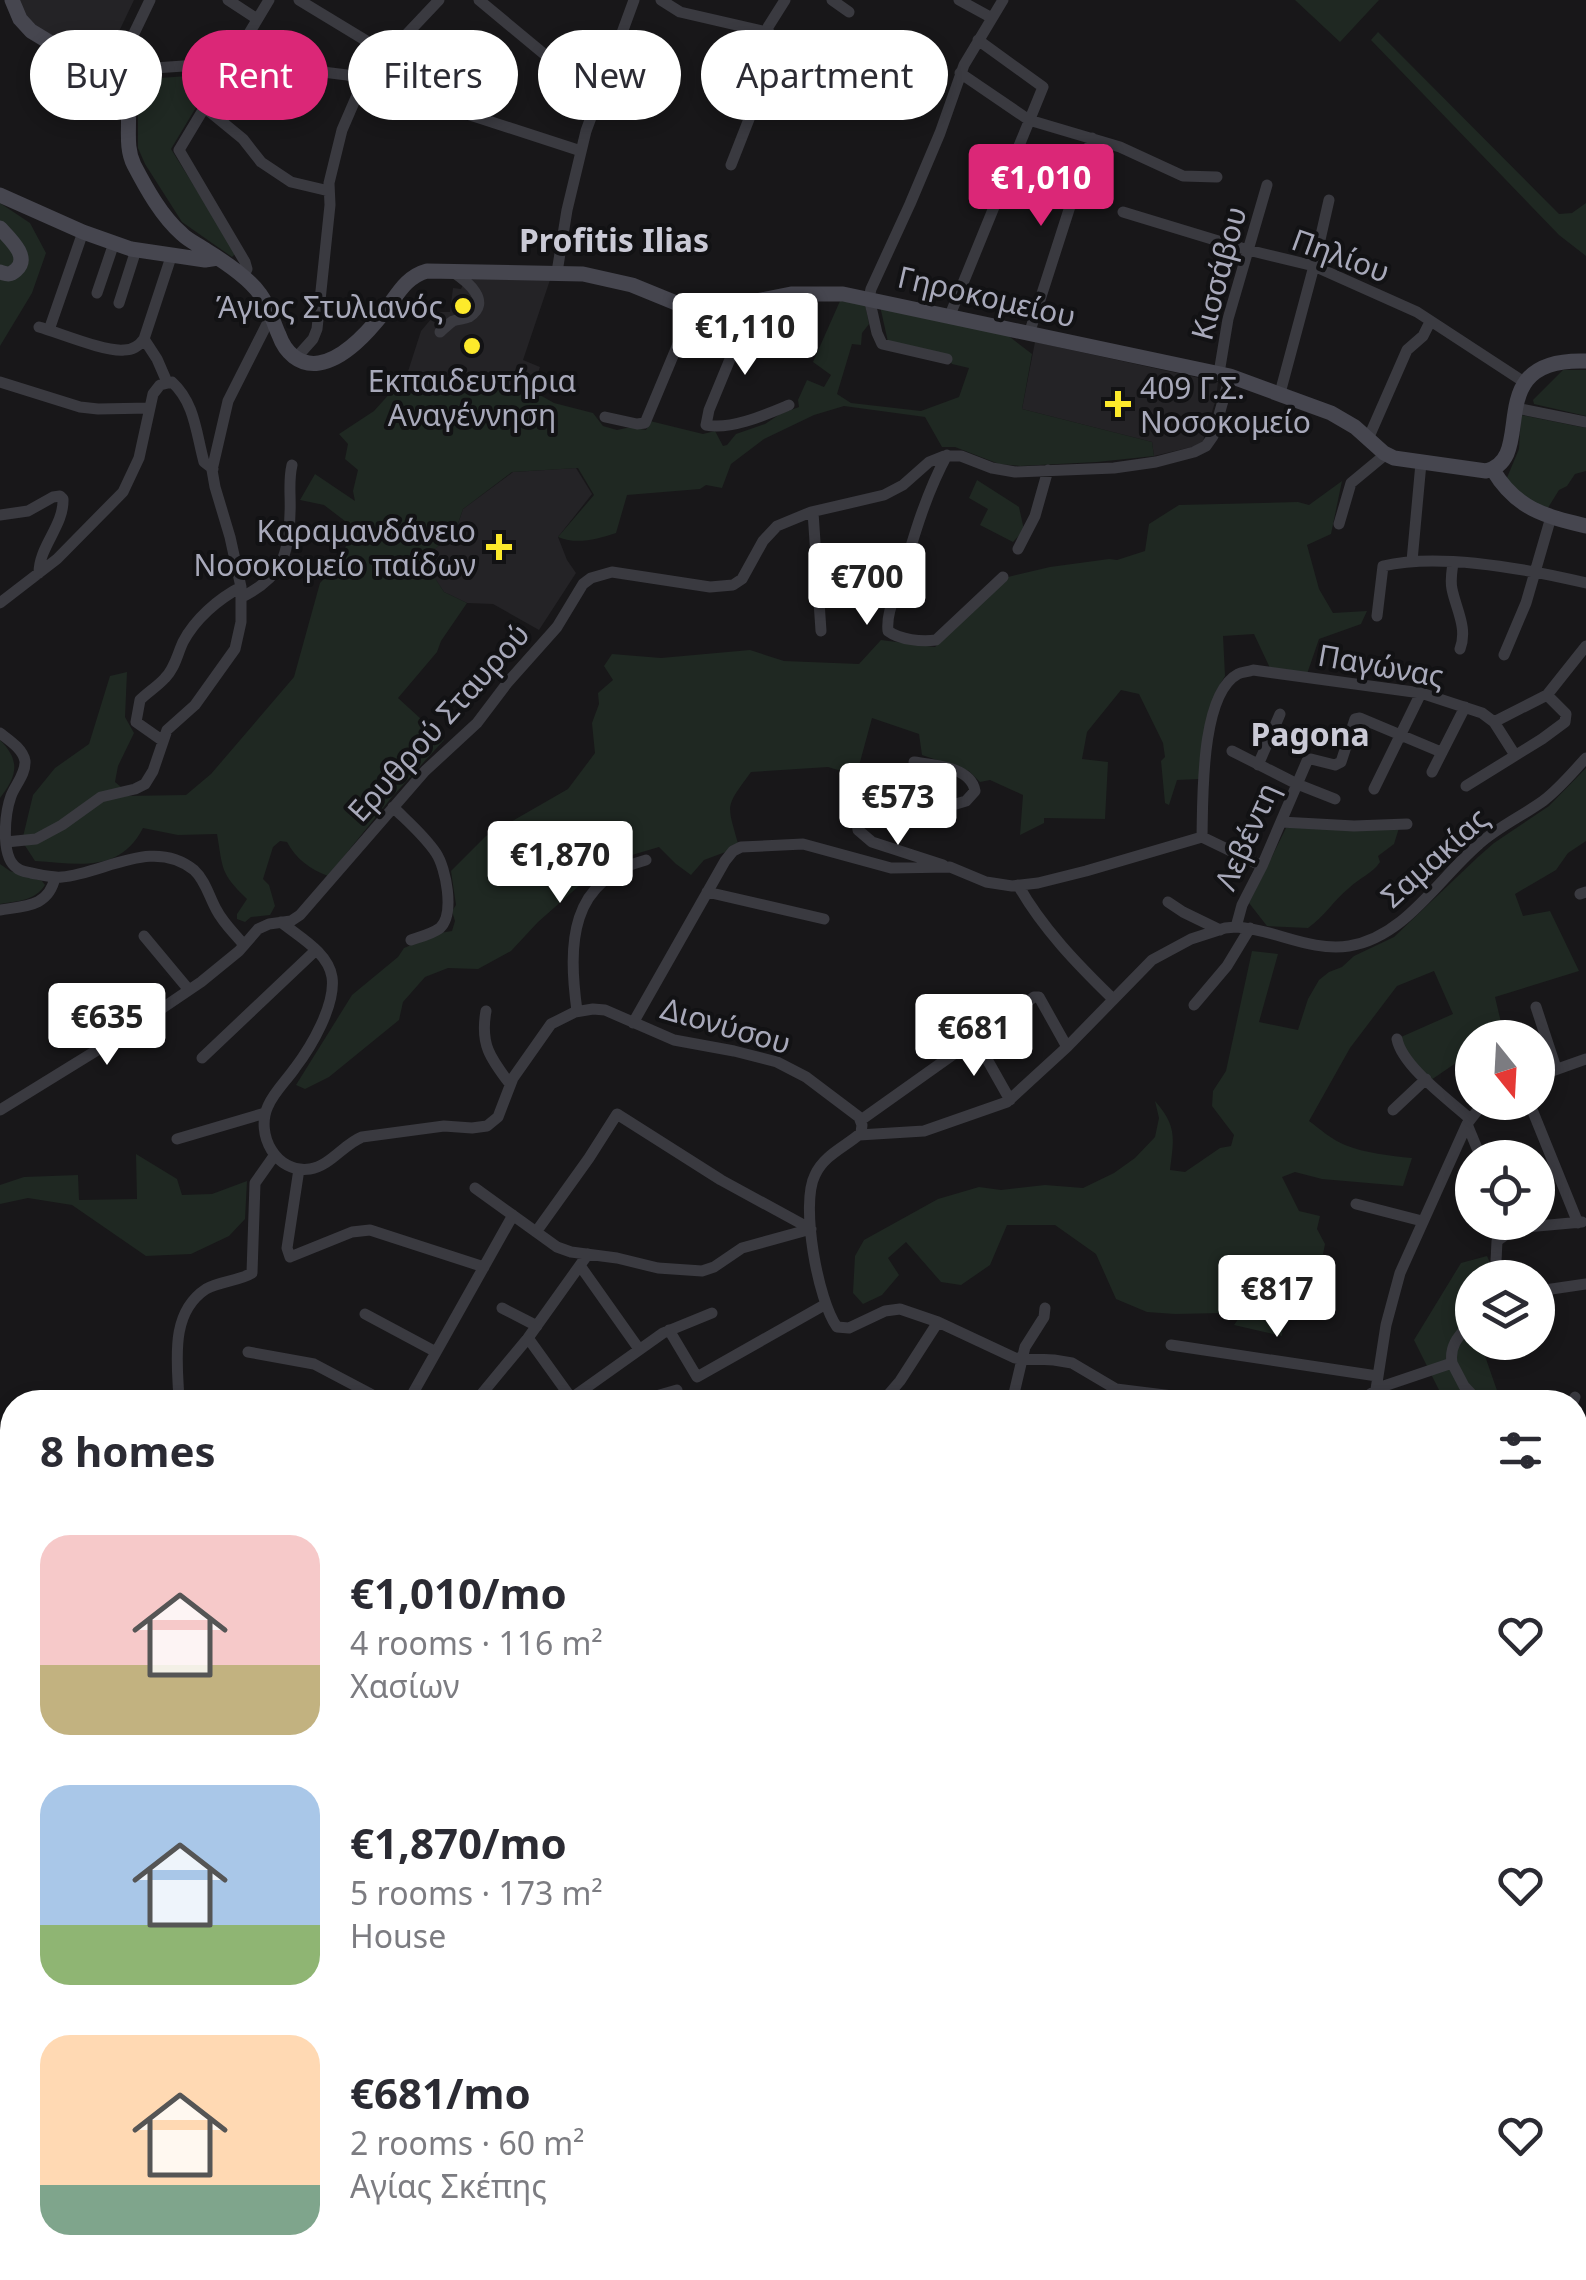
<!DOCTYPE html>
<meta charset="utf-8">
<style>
body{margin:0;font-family:"Noto Sans",sans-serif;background:#f2f2f3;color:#2b2b33;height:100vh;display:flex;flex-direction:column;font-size:38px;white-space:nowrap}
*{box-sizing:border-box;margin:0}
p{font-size:32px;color:#7c7c81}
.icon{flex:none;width:55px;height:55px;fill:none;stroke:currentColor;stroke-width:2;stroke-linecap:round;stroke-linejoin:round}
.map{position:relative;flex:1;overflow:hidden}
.drawer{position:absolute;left:0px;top:1390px;width:1588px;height:890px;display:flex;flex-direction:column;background:#fff;border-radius:40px 40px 0 0;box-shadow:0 5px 15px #0003}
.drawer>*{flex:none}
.guide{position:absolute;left:30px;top:30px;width:1000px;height:90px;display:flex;gap:20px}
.needle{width:65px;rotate:162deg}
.controls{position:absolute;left:1455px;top:1020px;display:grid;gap:20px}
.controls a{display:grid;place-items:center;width:100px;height:100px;border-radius:50%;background:#fff;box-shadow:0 5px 15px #0003;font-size:50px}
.price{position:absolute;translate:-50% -85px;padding:0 22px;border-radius:10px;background:#fff;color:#222;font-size:32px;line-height:65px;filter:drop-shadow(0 2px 5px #0008)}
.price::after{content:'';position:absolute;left:50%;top:60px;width:30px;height:22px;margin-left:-15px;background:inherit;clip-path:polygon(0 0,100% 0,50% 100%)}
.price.active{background:#db2777;color:#fff}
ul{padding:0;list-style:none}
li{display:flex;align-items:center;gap:30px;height:250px;padding:0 40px}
li span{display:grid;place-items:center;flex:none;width:280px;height:200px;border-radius:30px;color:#555}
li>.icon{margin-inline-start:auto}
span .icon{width:120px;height:120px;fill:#fffc;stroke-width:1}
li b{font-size:42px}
h2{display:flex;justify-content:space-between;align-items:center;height:120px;padding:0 40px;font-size:42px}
.tag{padding:0 35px;border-radius:45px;background:#fff;box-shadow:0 5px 15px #0003;font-size:35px;line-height:90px}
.tag.active{background:#db2777;color:#fff}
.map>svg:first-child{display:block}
.built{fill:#242326}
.green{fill:#1f2822}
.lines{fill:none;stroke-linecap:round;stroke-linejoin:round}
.street{stroke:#3a3a40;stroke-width:11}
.secondary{stroke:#46464f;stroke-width:15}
.poi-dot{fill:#fdea2b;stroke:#121214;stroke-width:4}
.labels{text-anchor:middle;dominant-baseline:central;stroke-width:8;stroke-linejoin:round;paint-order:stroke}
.street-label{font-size:30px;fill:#a8a9ba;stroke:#121214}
.poi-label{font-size:30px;fill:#a8a9ba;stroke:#121214;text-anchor:end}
.neighbourhood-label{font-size:32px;font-weight:bold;fill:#cacad6;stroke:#121214}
</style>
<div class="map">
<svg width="1586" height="2280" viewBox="0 0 1586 2280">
<rect width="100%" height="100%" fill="#181719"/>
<path class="built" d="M17 0H134L102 67 32 27Z
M466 278 550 280 523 360 540 367 530 396 491 384 480 385 452 381 415 392 403 387 421 331 437 312H450L453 288 461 289Z
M1035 342 1218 382 1216 399 1203 441 1200 445 1154 456 1152 442 1022 409Z
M576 468 592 494 558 537 567 560 576 573 539 630 493 604 467 603 444 592 421 558 454 535 463 509 513 472Z"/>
<path class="green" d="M1295 0H1379L1340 42Z
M1378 32 1559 214 1572 213 1586 203V256L1559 235 1371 40Z
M216 74 171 149 236 253 232 257 182 222 145 164 138 148V94L131 82V80Z
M0 203 30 223 46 253 32 293 0 346Z
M840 301 865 304 869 324 862 333 861 345 852 344 837 394 851 403 921 411 959 397 969 368 952 364 945 354 888 342 880 306 1006 334 1032 354 1022 409 1152 442 1154 456 1097 462 1020 466 999 464 955 447H942L925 417 844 406 814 415 764 439 731 464 722 488 706 485 700 489 627 495 616 533C597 539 577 545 558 537L594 495 578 468 512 472 463 509 454 535 422 558 444 592 467 603 441 641 437 652 398 698 444 740 392 797 328 876C310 869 296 859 287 842L280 841 273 847 263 879 269 885 275 906 270 915 251 917 245 922 237 919V914L247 899C220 873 223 869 217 834L178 835 143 828C120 873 79 864 35 861L22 841 33 795 55 768 89 744 110 676 127 672 125 717 134 733 118 766 115 782 121 787 124 796 186 795 211 774 294 677 320 583 337 565 346 546 358 531 324 505 300 500 315 474 355 501 353 491 358 470 345 459 348 444 339 434 374 411 392 391 459 393 469 385 491 386 531 397 540 395 554 403 593 413 603 426 617 430 631 427 646 430 650 421 703 434 715 431 723 446 727 445 736 434 765 424 780 414 799 407 798 400 807 380 824 387 831 375 813 362Z
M1563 370H1586V416L1534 404 1533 400Z
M1521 415 1586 428V471L1575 474 1567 486 1559 490 1546 511 1529 501 1506 480 1519 449Z
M977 480 1019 507 1024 530 1013 542 980 525 988 509 969 498Z
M1342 481 1331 534 1307 545 1319 589 1333 613 1367 611 1361 624 1319 639 1307 674 1270 668 1254 634 1223 636 1225 676 1215 693 1199 779 1177 780 1169 805 1165 803 1161 761 1165 757 1163 743 1139 694 1121 690 1087 732 1082 759 1108 762 1105 819 1044 818V823L1020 835 1023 795 990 780 980 782 969 771 922 755 919 734 872 718 857 773H848L828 767 751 772C724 809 727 803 739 847L704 860 691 875 676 864 659 847 605 863 538 922 511 951 478 969 448 968 425 977 403 1002 399 1020 329 1077 305 1089 296 1085 352 995 398 957 404 948 440 933 452 931 455 921 452 911 456 905 451 871 486 836 568 789 595 753 592 723 599 704 598 693 613 680 604 666 612 654 661 658 750 650 784 661 859 664 881 640 935 647 1008 577 1050 567 1109 559 1117 560 1145 551 1149 524 1179 505 1298 502 1309 505Z
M0 740C21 761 17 776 0 798Z
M1586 768V841L1568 853 1556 870 1515 894 1523 916 1550 911 1579 971 1495 997 1503 1031 1493 1037 1472 1038V1052L1431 1080 1407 1054 1401 1037 1453 1014 1434 971 1397 986 1350 1048 1309 1121C1320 1129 1332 1140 1345 1145 1365 1153 1390 1156 1412 1158L1403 1186 1322 1179 1295 1172 1282 1177 1299 1211 1320 1216 1317 1229 1325 1244 1323 1254 1333 1261 1327 1272 1312 1269 1292 1291 1300 1298 1283 1320 1282 1336 1234 1325 1243 1312 1232 1305 1223 1313 1175 1314 1147 1312 1116 1299 1096 1254 1055 1225H1007L990 1265 961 1285 941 1282 906 1242 888 1258 899 1275 882 1295 863 1304 853 1293 855 1256 864 1240 938 1199 979 1187 1001 1190 1045 1185 1083 1188 1114 1173 1135 1158 1155 1137 1159 1118 1155 1101C1177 1126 1174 1138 1170 1170L1185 1172 1220 1148 1231 1146 1234 1135 1212 1106 1213 1091 1226 1071 1252 951 1278 954 1259 1022 1298 1030 1308 999 1319 980 1329 972 1342 967 1354 956 1394 937 1478 857 1494 843 1549 806Z
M1286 828H1399L1394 844 1378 856 1380 862C1372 874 1359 878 1349 888 1334 900 1324 917 1308 928L1267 926 1249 903Z
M0 864 10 871 42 881 45 885C35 901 17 901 0 904Z
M136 1154 177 1179 182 1195 212 1194 247 1181 245 1219 229 1236 191 1254 146 1256 72 1205 28 1198 0 1204V1185L24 1177 78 1175 79 1200 137 1199Z
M1487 1256 1492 1267 1487 1277 1472 1278V1342L1522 1343 1485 1356 1501 1402H1445L1414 1340 1461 1263Z
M1575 1919 1586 1932V2029L1575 2032Z
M1575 2121 1586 2122V2280L1131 2279 1132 2268H1575Z
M58 2268H106L96 2280H52Z
M130 2268H485L484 2280H168Z
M489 2268H1119L1117 2273 1120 2280H488Z"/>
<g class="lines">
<path class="street" d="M228 0 257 19
M299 0 388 54
M479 0 597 98
M661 0 680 12 767 32
M832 0 849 12
M959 0 992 18
M118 66 140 69 242 62 347 75 581 151
M115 73 150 0
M960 73 1029 120 1120 147 1183 176 1217 177
M204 107 243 139 261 162 291 182 329 191
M731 165 771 63 768 27 785 0
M1123 212 1248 250 1314 266 1417 312 1524 382
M557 272 567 210 586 131 634 0
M242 277 247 269 245 262 179 150 269 0
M97 293 114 243
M119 303 136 250
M746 303 735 347 709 410 706 425C731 430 765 415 789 405
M950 315 1043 87 978 40
M39 327C60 333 105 352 124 350 133 350 139 346 144 339
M49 330 83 232
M440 332C441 331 451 322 453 321 458 319 464 319 469 317 493 302 467 281 453 272
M1029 334 1092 138
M296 358 313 339 317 329 330 205 329 183 342 130 358 93 371 72 439 0
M947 359 882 344 877 333 869 298 871 289 910 204 940 133 964 65 1003 0
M1219 373 1228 319 1267 185
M0 382 80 407 98 409 150 408
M167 382 157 359 144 339 172 254
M1280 393 1314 266 1329 200
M1516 408 1586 422
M605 417 637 424 645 423 693 308
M1368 439 1407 350 1423 336 1430 322
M947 455C926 494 914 535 902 577 896 596 886 611 888 631 900 640 922 642 936 640L1003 577
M813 512 821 631
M0 515 28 511 53 497 60 496 63 499C64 526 39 546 39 573
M1339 524 1351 483 1386 454
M1018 549 1035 516 1048 470
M1412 561 1421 463
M1453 563C1452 571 1450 580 1452 589 1456 609 1468 628 1460 649
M242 597C282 577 289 555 290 513 291 496 288 482 292 465
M0 603 57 559 123 492 139 458 153 394 160 385 172 382C195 403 196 433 204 462L213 469
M1377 616 1383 566C1441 552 1527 569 1586 583
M1504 655 1526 603 1551 517
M1494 722 1515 755
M0 733C9 740 23 749 25 761 26 774 15 785 11 796 5 813 0 857 17 868 20 871 27 872 31 873 41 875 51 878 62 877 105 873 153 837 194 870 205 880 209 896 216 909 223 923 235 934 244 945
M163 741 136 722 140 700C148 692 158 686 165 678 175 668 177 655 183 642 195 619 218 599 241 587
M1232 751 1297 784 1335 799
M914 762C935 765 971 767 975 791L966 801 956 804 902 788 884 791 861 804 856 813 858 830 872 842 943 865
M1258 765 1280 714
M1432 772 1465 707
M1466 786 1542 739 1565 722 1566 714 1547 695
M1374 789 1421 693
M393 807C407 821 424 835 436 853 446 868 455 914 440 928 432 934 420 937 411 940
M1281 822 1354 826 1407 824
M1202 837C1203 800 1200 694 1238 674 1242 672 1248 672 1253 670L1421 693 1482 713 1494 722 1547 695 1586 646
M6 842 36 839 62 825 101 797 135 789 145 784 153 771 167 730 195 705 235 649 241 622V587L230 537 215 487 212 470 228 401 271 316
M1018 885C1042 928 1078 965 1113 999
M707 892 824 919
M1580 894 1586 892
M1168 902 1183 912 1220 930
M0 910C25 906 49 907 55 877
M281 922C299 937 328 952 332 977 336 1005 311 1047 295 1068 286 1081 274 1092 268 1106 255 1134 276 1174 310 1169 330 1166 344 1144 362 1137L444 1126 472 1128 487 1126 498 1117 513 1078 551 1024 575 1012 593 1009 605 1010 674 1040 734 1051 777 1062 806 1077 859 1117 862 1125 861 1133C845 1147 824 1155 815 1175 800 1204 818 1301 837 1327L849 1328 885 1311 900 1309 938 1322 1015 1358 1054 1360 1072 1363 1116 1389 1221 1402
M1236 927 1242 905 1262 866 1307 761 1311 759 1335 765 1341 762 1355 719 1360 718 1441 752
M144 936 189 990
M1194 1005 1227 966 1250 928
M1536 1007 1556 1068
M486 1011C480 1044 490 1058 510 1084
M577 1011C568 944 569 880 646 860
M633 1023 725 861 733 851 741 847 803 844 891 868 950 867 986 882 1012 886 1038 883 1086 871 1202 837 1262 866
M975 1038 1010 1100
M1397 1039C1402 1066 1449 1100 1470 1119
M202 1058 316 950
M1538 1076 1586 1059
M1529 1102 1578 1223
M0 1110 133 1028 201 982 239 951 258 929 269 924 291 921 300 915 425 771 477 723 508 682 557 627 583 584 591 578 612 572 710 587 733 585 742 579 763 541 777 526 811 512 884 495 903 485 929 462 944 456H961L992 468 1015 472 1114 468 1156 462 1194 452 1206 446 1213 436 1230 376
M1393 1110 1426 1079
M861 1120 1034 997H1039L1067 1047
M1467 1124 1481 1158
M859 1135 924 1131 1007 1102 1067 1047 1152 960 1191 939 1225 928 1236 927C1274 929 1310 952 1349 946 1405 937 1438 879 1479 844 1498 827 1522 816 1543 801 1559 789 1572 773 1586 758
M177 1139 265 1113
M299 1169 287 1248 290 1257 352 1232 370 1230 484 1267
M475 1188 557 1247 571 1252 617 1258 658 1268 702 1271 714 1267 742 1248 811 1229
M1356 1204 1422 1221
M536 1232 589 1158 617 1114 721 1180 811 1229
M1496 1261 1497 1241 1515 1228 1582 1222
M581 1267 639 1349
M1538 1291 1586 1284
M502 1308 537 1326
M365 1314 436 1352
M669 1330 697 1377 826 1304
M528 1338 574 1402
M1171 1345 1377 1376
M248 1352 314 1364 386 1402
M1452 1363 1464 1386 1479 1402
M179 1402C178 1365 168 1314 206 1289 220 1281 239 1281 252 1273L255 1183 274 1156
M408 1402 513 1215
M475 1402 528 1338 588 1254
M566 1402 663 1333 712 1313
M635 1402 677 1390
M882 1402 900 1381 938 1322
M1012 1402 1025 1347 1044 1317 1045 1308
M1108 1402 1116 1389
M1335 1402 1364 1398 1381 1387 1452 1363C1449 1344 1460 1335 1472 1321
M1374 1402 1386 1325 1400 1273 1467 1124 1484 1102
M1573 1402 1575 1397
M1575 1459 1586 1460
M1575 1553 1586 1554
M1586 1767 1582 1781 1586 1816
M0 1829 12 1834
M0 2166 12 2177
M1126 2268 1127 2280
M49 2280 52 2268"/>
<path class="secondary" d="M12 0 20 19 31 31 120 85C137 109 121 139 134 165 146 188 162 217 182 234 189 241 199 245 207 251 225 262 248 277 260 294 269 306 273 322 279 335 285 352 299 366 319 363 345 359 369 331 384 312 397 296 405 277 427 271L583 274 632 285 681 305 700 309 736 305 791 294H843L1230 376 1331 413 1355 427 1384 453 1394 458 1486 471C1540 458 1477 357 1586 361
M0 195 83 232 131 249 205 260 218 258
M0 228C9 238 31 257 16 270 9 276 7 274 0 272
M1493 470C1516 509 1545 516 1586 526"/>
</g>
<g class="poi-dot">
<circle cx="463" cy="306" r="10"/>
<circle cx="472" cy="346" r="10"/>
<path d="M1113 389h10v10h10v10h-10v10h-10v-10h-10v-10h10z"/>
<path d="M494 532h10v10h10v10h-10v10h-10v-10h-10v-10h10z"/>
</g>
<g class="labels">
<g class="street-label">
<text transform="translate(1341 255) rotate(20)">Πηλίου</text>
<text transform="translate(1218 273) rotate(-75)">Κισσάβου</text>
<text transform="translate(987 296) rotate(13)">Γηροκομείου</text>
<text transform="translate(1381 665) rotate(10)">Παγώνας</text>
<text transform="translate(438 722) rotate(-48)">Ερυθρού Σταυρού</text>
<text transform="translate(1246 836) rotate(-66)">Λεβέντη</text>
<text transform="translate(1434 857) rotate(-42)">Σαμακίας</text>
<text transform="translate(726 1025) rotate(16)">Διονύσου</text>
</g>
<g class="poi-label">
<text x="443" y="306">Άγιος Στυλιανός</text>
<text x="472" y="380" text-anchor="middle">Εκπαιδευτήρια<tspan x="472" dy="34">Αναγέννηση</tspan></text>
<text x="1140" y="387" text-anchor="start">409 Γ.Σ.<tspan x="1140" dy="34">Νοσοκομείο</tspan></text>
<text x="476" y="530">Καραμανδάνειο<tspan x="476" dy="34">Νοσοκομείο παίδων</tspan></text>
</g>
<g class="neighbourhood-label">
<text x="614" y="239">Profitis Ilias</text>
<text x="1310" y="733">Pagona</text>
</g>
</g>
</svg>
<div class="controls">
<a><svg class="needle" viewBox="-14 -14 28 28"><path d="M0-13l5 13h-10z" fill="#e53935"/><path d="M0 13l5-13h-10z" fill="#7c7c81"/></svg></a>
<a><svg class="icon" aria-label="locate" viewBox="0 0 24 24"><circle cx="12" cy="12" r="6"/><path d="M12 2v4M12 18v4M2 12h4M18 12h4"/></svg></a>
<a><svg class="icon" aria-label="layers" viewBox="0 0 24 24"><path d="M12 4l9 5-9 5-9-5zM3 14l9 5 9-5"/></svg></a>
</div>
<b class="price active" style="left:1041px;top:229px">€1,010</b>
<b class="price" style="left:745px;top:378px">€1,110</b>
<b class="price" style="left:867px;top:628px">€700</b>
<b class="price" style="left:898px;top:848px">€573</b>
<b class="price" style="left:560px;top:906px">€1,870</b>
<b class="price" style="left:107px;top:1068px">€635</b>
<b class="price" style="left:974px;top:1079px">€681</b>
<b class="price" style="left:1277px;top:1340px">€817</b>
<div class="guide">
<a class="tag">Buy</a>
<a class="tag active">Rent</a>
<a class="tag">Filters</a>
<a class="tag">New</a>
<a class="tag">Apartment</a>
</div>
<section class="drawer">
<h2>8 homes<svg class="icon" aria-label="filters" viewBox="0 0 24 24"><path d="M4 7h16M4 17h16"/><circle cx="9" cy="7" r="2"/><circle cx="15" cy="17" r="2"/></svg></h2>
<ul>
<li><span style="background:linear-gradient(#f6c9c9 65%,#c2b280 0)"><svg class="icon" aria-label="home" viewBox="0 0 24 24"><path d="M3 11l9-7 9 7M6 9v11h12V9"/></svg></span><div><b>€1,010/mo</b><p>4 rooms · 116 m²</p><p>Χασίων</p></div><svg class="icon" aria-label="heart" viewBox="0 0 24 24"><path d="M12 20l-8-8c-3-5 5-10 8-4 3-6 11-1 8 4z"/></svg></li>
<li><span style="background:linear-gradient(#a9c7e8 70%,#8fb573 0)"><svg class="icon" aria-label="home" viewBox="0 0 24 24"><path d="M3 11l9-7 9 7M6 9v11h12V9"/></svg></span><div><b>€1,870/mo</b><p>5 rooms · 173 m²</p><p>House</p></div><svg class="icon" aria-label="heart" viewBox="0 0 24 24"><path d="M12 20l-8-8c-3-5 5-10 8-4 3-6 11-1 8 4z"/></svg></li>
<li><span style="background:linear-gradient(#ffd9b3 75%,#7fa58c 0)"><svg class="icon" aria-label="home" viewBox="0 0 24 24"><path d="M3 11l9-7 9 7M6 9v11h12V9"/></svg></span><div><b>€681/mo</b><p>2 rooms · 60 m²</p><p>Αγίας Σκέπης</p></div><svg class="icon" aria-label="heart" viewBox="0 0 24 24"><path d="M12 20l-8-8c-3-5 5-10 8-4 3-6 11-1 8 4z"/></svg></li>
</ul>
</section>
</div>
